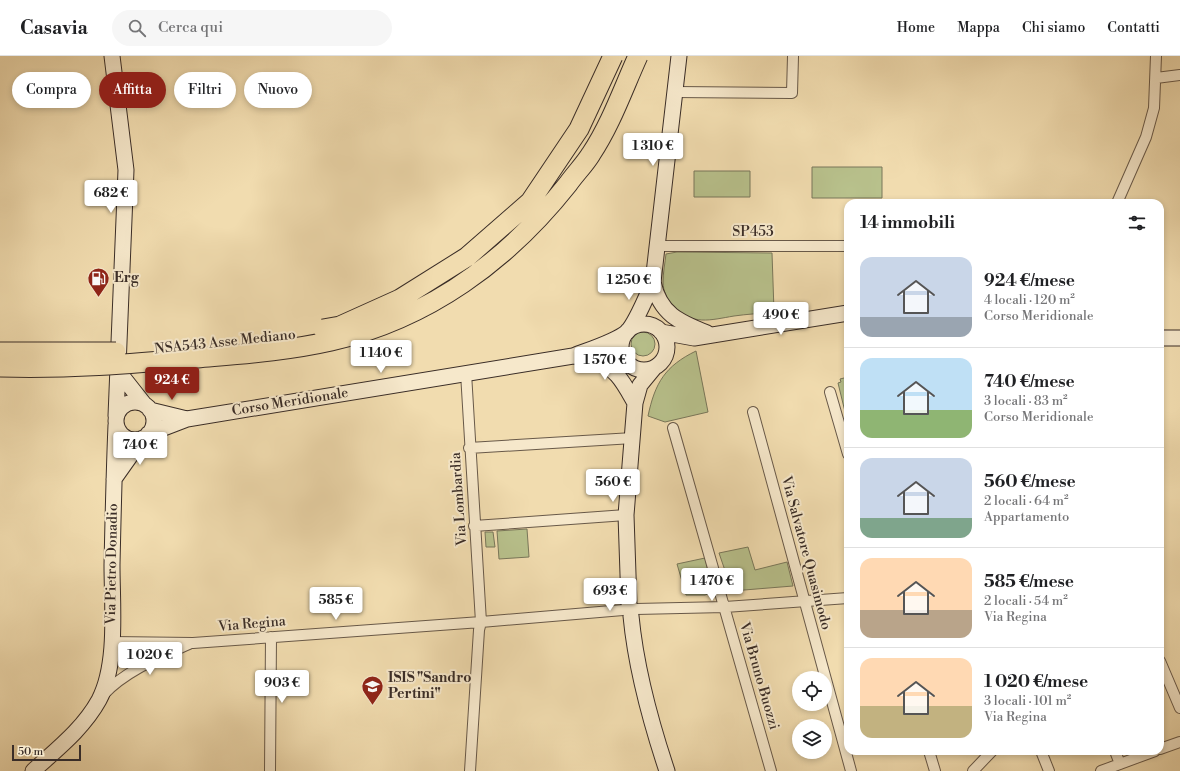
<!DOCTYPE html>
<html lang="it">
<meta charset="utf-8">
<style>
body{margin:0;font-family:"Libre Bodoni",serif;background:#f6f6f6;color:#202124;height:100vh;display:flex;flex-direction:column;font-size:15px;white-space:nowrap}
*{box-sizing:border-box;margin:0}
p{font-size:13px;color:#757577}
.icon{flex:none;width:22px;height:22px;fill:none;stroke:currentColor;stroke-width:2;stroke-linecap:round;stroke-linejoin:round}
.map{position:relative;flex:1;overflow:hidden}
.drawer{position:absolute;left:844px;top:143px;width:320px;height:556px;display:flex;flex-direction:column;background:#fff;border-radius:12px;box-shadow:0 2px 6px #0003}
.drawer>*{flex:none}
.guide{position:absolute;left:12px;top:16px;width:380px;height:36px;display:flex;gap:8px}
.tools{position:absolute;left:792px;top:615px;display:grid;gap:8px}
.tools a{display:grid;place-items:center;width:40px;height:40px;border-radius:50%;background:#fff;box-shadow:0 2px 6px #0003;font-size:20px}
.scale{position:absolute;left:12px;bottom:10px;width:69px;box-sizing:border-box;padding-left:4px;border:2px solid #3a2d27;border-top:0;font-size:11px;line-height:14px;white-space:nowrap;color:#3a2d27;-webkit-text-stroke:3px #f6e8cb;paint-order:stroke}
.price{position:absolute;translate:-50% -34px;padding:0 9px;border-radius:4px;background:#fff;color:#222;font-size:13px;line-height:26px;filter:drop-shadow(0 1px 2px #0008)}
.price::after{content:'';position:absolute;left:50%;top:24px;width:12px;height:9px;margin-left:-6px;background:inherit;clip-path:polygon(0 0,100% 0,50% 100%)}
.price.current{background:#8f2418;color:#fff}
ul{padding:0;list-style:none}
li{display:flex;align-items:center;gap:12px;height:100px;padding:0 16px}
li+li{border-top:1px solid #e0e0e0}
li span{display:grid;place-items:center;flex:none;width:112px;height:80px;border-radius:12px;color:#555}
li>.icon{margin-inline-start:auto}
span .icon{width:48px;height:48px;fill:#fffc;stroke-width:1}
li b{font-size:17px}
h2{display:flex;justify-content:space-between;align-items:center;height:48px;padding:0 16px;font-size:17px}
.tag{padding:0 14px;border-radius:18px;background:#fff;box-shadow:0 2px 6px #0003;font-size:14px;line-height:36px}
.tag.current{background:#8f2418;color:#fff}
header{display:flex;align-items:center;gap:24px;box-sizing:border-box;height:56px;padding:0 20px;background:#fff;border-bottom:1px solid #e0e0e0}
header strong{font-size:19px}
nav{display:flex;gap:22px;margin-inline-start:auto;font-size:14px}
.search{width:280px;height:36px;background:#f6f6f6;display:flex;align-items:center;gap:10px;box-sizing:border-box;padding:0 14px;border-radius:22px;color:#757577;font-size:15px}
.map>svg:first-child{display:block}
.green{fill:#b8c18c;stroke:#79775a}
.lines{fill:none;stroke-linecap:round;stroke-linejoin:round}
.street-casing{stroke:#685949;stroke-width:12}
.secondary-casing{stroke:#3a2d27;stroke-width:17}
.street{stroke:#f6e8cb;stroke-width:10}
.secondary{stroke:#f6e8cb;stroke-width:15}
.highway-bridge-casing{stroke:#3a2d27;stroke-width:21;stroke-linecap:butt}
.highway-bridge{stroke:#f1dcaf;stroke-width:19}
.labels{text-anchor:middle;dominant-baseline:central;stroke-width:4;stroke-linejoin:round;paint-order:stroke}
.street-label{font-size:14px;fill:#3a2d27;stroke:#f6e8cb}
.poi-label{font-size:14px;font-weight:bold;fill:#3a2d27;stroke:#f6e8cb;text-anchor:start}
</style>
<header>
<strong>Casavia</strong>
<div class="search"><svg class="icon" aria-label="search" viewBox="0 0 24 24"><circle cx="10" cy="10" r="6"/><path d="M15 15l6 6"/></svg>Cerca qui</div>
<nav><a>Home</a><a>Mappa</a><a>Chi siamo</a><a>Contatti</a></nav>
</header>
<div class="map">
<svg width="1180" height="715" viewBox="0 0 1180 715">
<rect width="100%" height="100%" fill="#f1dcaf"/>
<filter id="stains"><feTurbulence type="fractalNoise" baseFrequency=".005" numOctaves="4"/><feColorMatrix values="0 0 0 0 .2 0 0 0 0 .09 0 0 0 0 .02 0 0 0 .5 -.17"/></filter>
<radialGradient id="worn" r=".72"><stop offset=".6" stop-color="#630" stop-opacity="0"/><stop offset="1" stop-color="#630" stop-opacity=".3"/></radialGradient>
<path class="green" d="M812 111H882V142H812Z
M694 115H750V141H694Z
M677 196 772 197 774 255C760 258 747 258 734 260 710 264 692 270 674 250 667 244 663 235 663 226 663 217 665 207 666 198Z
M631 288a12 12 0 1 1 24 0a12 12 0 1 1-24 0Z
M696 295 708 356 665 366 648 360C655 327 665 310 696 295Z
M608 305H623L626 309 627 323Z
M848 321V368L838 327 841 326 840 323Z
M527 473 529 501 499 503 497 475Z
M485 476H493L495 491H486Z
M748 491 755 514 787 506 793 530 732 535 719 497Z
M705 502 713 536 705 539H686L677 508Z"/>
<g class="lines">
<defs>
<path id="street" d="M1156 22 1180 19
M675 36 792 37 793 0
M1117 147 1146 81 1154 52 1156 0
M658 190H848
M830 336 848 398
M753 356 851 715
M673 372 771 715
M469 392 633 382
M474 470 626 459
M636 553 725 551 848 542
M111 586 193 587 481 566 466 317
M1160 605 1180 652
M103 639C125 615 160 601 189 588
M1160 693 1180 686
M929 695 935 715
M1041 695 1049 715
M1115 695 1120 708
M270 715 271 581
M470 715 479 574 481 566 623 554
M973 715 992 695
M1101 715 1155 695"/>
<path id="secondary" d="M112 0 126 114 116 360
M653 226C660 258 679 266 707 277
M621 291a23 23 0 1 1 46 0a23 23 0 1 1-46 0Z
M661 276 694 282 848 257
M1160 282H1180
M573 300C581 300 587 302 595 305 617 312 624 328 635 347
M118 315 144 348
M116 365a19 19 0 1 1 38 0a19 19 0 1 1-38 0Z
M150 354 187 363
M148 378 187 363 573 300C588 294 615 286 627 276 636 267 647 239 653 226L679 0
M114 423 143 382
M629 548 626 459 635 347 640 329 654 312
M631 560C636 613 650 664 667 715
M33 715C57 693 83 673 99 644 118 608 112 550 112 509 113 463 114 416 116 369"/>
</defs>
<use href="#street" class="street-casing"/>
<use href="#secondary" class="secondary-casing"/>
<use href="#street" class="street"/>
<use href="#secondary" class="secondary"/>
<defs>
<path id="highway-bridge" d="M323 273 340 270 400 243 467 201 530 146 579 73 613 0
M0 296H116
M0 311C66 313 131 308 197 302 242 298 287 295 331 285 428 263 507 205 568 128 575 118 585 108 591 98 611 68 623 33 638 0"/>
</defs>
<use href="#highway-bridge" class="highway-bridge-casing"/>
<use href="#highway-bridge" class="highway-bridge"/>
</g>
<defs>
<symbol id="fuel-pin" viewBox="-11 -11 22 30"><path d="M0 17L-7.5 6A9.5 9.5 0 1 1 7.5 6Z" fill="#8f2418" stroke="#f6e8cb"/><path d="M-5.5-6h7V0h2V4h1.3V-2.5L3-4.5l.8-.8L6-3V5H2.5V1h-1V6h-7ZM-4.2-4.7v3.2H.2V-4.7Z" fill="#fff"/></symbol>
<symbol id="school-pin" viewBox="-11 -11 22 30"><path d="M0 17L-7.5 6A9.5 9.5 0 1 1 7.5 6Z" fill="#8f2418" stroke="#f6e8cb"/><path d="M0-5L7-2L0 1L-7-2ZM-4 1L0 2.5L4 1V4Q0 6-4 4Z" fill="#fff"/></symbol>
</defs>
<g fill-rule="evenodd">
<use href="#fuel-pin" x="86" y="210" width="25" height="34"/>
<use href="#school-pin" x="360" y="618" width="25" height="34"/>
</g>
<g class="labels">
<g class="street-label">
<text x="753" y="176">SP453</text>
<text transform="translate(225 286) rotate(-6)">NSA543 Asse Mediano</text>
<text transform="translate(290 346) rotate(-9)">Corso Meridionale</text>
<text transform="translate(459 443) rotate(-94)">Via Lombardia</text>
<text transform="translate(806 497) rotate(75)">Via Salvatore Quasimodo</text>
<text transform="translate(112 508) rotate(-89)">Via Pietro Donadio</text>
<text transform="translate(252 568) rotate(-5)">Via Regina</text>
<text transform="translate(759 620) rotate(74)">Via Bruno Buozzi</text>
</g>
<g class="poi-label">
<text x="114" y="222">Erg</text>
<text x="388" y="622">ISIS "Sandro<tspan x="388" dy="16">Pertini"</tspan></text>
</g>
</g>
<rect width="100%" height="100%" filter="url(#stains)"/>
<rect width="100%" height="100%" fill="url(#worn)"/>
</svg>
<div class="tools">
<a><svg class="icon" aria-label="locate" viewBox="0 0 24 24"><circle cx="12" cy="12" r="6"/><path d="M12 2v4M12 18v4M2 12h4M18 12h4"/></svg></a>
<a><svg class="icon" aria-label="layers" viewBox="0 0 24 24"><path d="M12 4l9 5-9 5-9-5zM3 14l9 5 9-5"/></svg></a>
</div>
<div class="scale">50 m</div>
<b class="price" style="left:653px;top:111px">1 310 €</b>
<b class="price" style="left:111px;top:158px">682 €</b>
<b class="price" style="left:629px;top:245px">1 250 €</b>
<b class="price" style="left:781px;top:280px">490 €</b>
<b class="price" style="left:381px;top:318px">1 140 €</b>
<b class="price" style="left:605px;top:325px">1 570 €</b>
<b class="price current" style="left:172px;top:345px">924 €</b>
<b class="price" style="left:140px;top:410px">740 €</b>
<b class="price" style="left:613px;top:447px">560 €</b>
<b class="price" style="left:712px;top:546px">1 470 €</b>
<b class="price" style="left:610px;top:556px">693 €</b>
<b class="price" style="left:336px;top:565px">585 €</b>
<b class="price" style="left:150px;top:620px">1 020 €</b>
<b class="price" style="left:282px;top:648px">903 €</b>
<div class="guide">
<a class="tag">Compra</a>
<a class="tag current">Affitta</a>
<a class="tag">Filtri</a>
<a class="tag">Nuovo</a>
</div>
<section class="drawer">
<h2>14 immobili<svg class="icon" aria-label="filters" viewBox="0 0 24 24"><path d="M4 7h16M4 17h16"/><circle cx="9" cy="7" r="2"/><circle cx="15" cy="17" r="2"/></svg></h2>
<ul>
<li><span style="background:linear-gradient(#c9d6e8 75%,#9aa5b1 0)"><svg class="icon" aria-label="home" viewBox="0 0 24 24"><path d="M3 11l9-7 9 7M6 9v11h12V9"/></svg></span><div><b>924 €/mese</b><p>4 locali · 120 m²</p><p>Corso Meridionale</p></div></li>
<li><span style="background:linear-gradient(#bfe0f5 65%,#8fb573 0)"><svg class="icon" aria-label="home" viewBox="0 0 24 24"><path d="M3 11l9-7 9 7M6 9v11h12V9"/></svg></span><div><b>740 €/mese</b><p>3 locali · 83 m²</p><p>Corso Meridionale</p></div></li>
<li><span style="background:linear-gradient(#c9d6e8 75%,#7fa58c 0)"><svg class="icon" aria-label="home" viewBox="0 0 24 24"><path d="M3 11l9-7 9 7M6 9v11h12V9"/></svg></span><div><b>560 €/mese</b><p>2 locali · 64 m²</p><p>Appartamento</p></div></li>
<li><span style="background:linear-gradient(#ffd9b3 65%,#b9a48a 0)"><svg class="icon" aria-label="home" viewBox="0 0 24 24"><path d="M3 11l9-7 9 7M6 9v11h12V9"/></svg></span><div><b>585 €/mese</b><p>2 locali · 54 m²</p><p>Via Regina</p></div></li>
<li><span style="background:linear-gradient(#ffd9b3 60%,#c2b280 0)"><svg class="icon" aria-label="home" viewBox="0 0 24 24"><path d="M3 11l9-7 9 7M6 9v11h12V9"/></svg></span><div><b>1 020 €/mese</b><p>3 locali · 101 m²</p><p>Via Regina</p></div></li>
</ul>
</section>
</div>
